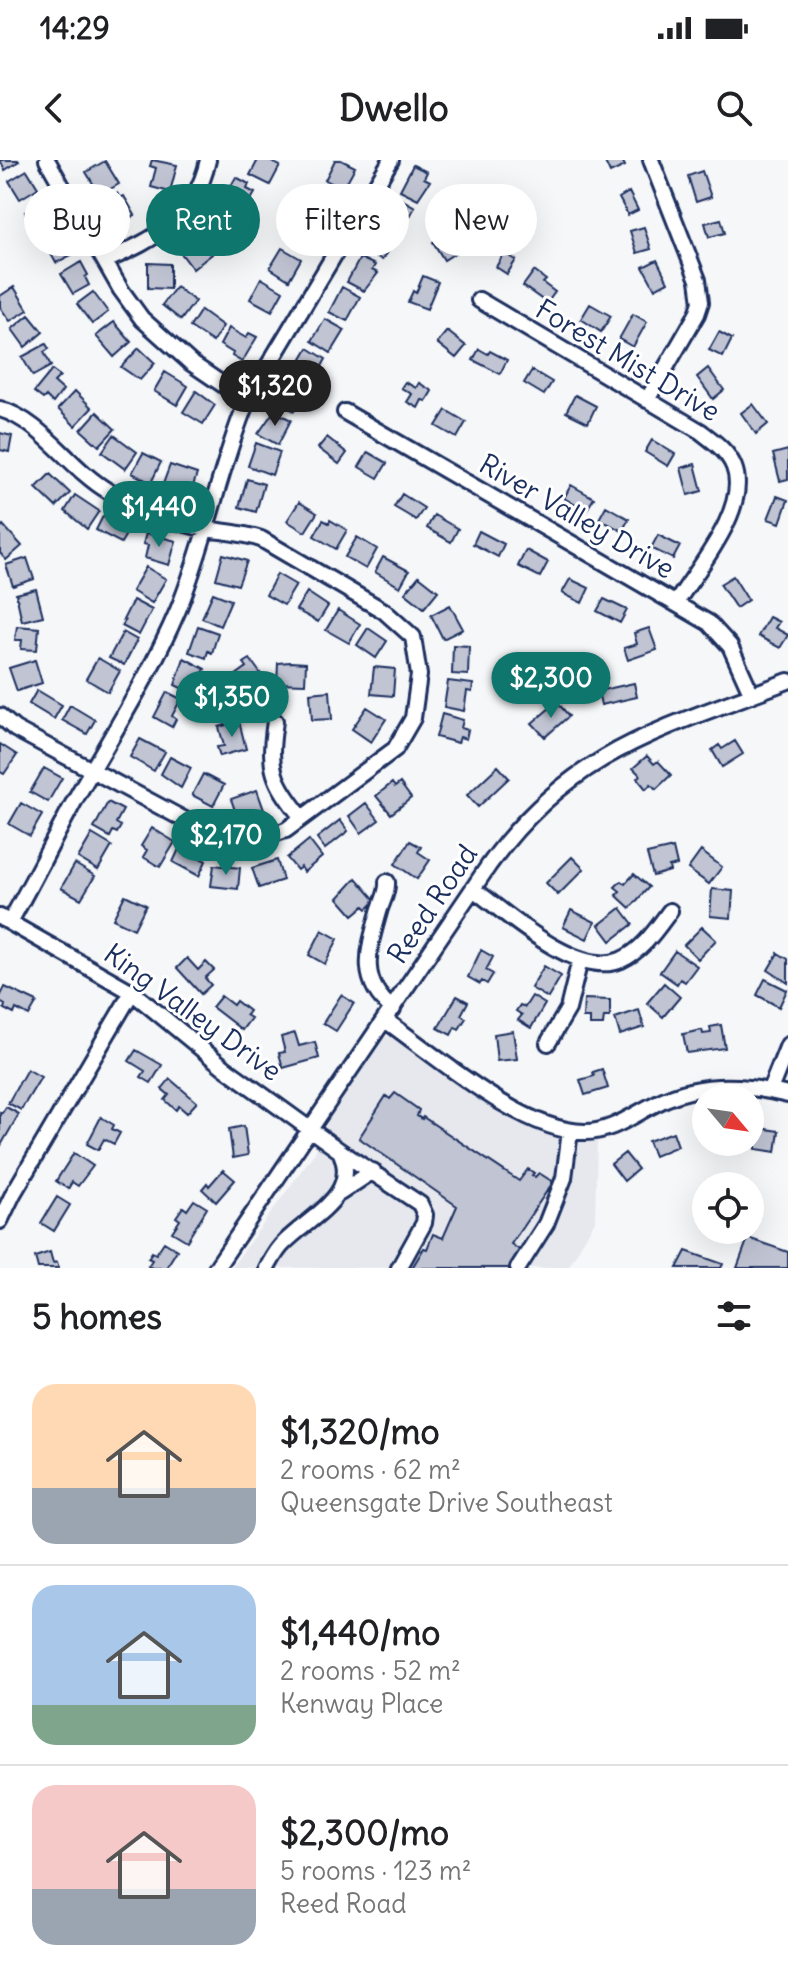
<!DOCTYPE html>
<meta charset="utf-8">
<style>
body{margin:0;font-family:Delius,sans-serif;background:#f2f2f2;color:#202124;height:100vh;display:flex;flex-direction:column;font-size:30px;white-space:nowrap}
*{box-sizing:border-box;margin:0}
p{font-size:26px;color:#757577}
.icon{flex:none;width:44px;height:44px;fill:none;stroke:currentColor;stroke-width:2;stroke-linecap:round;stroke-linejoin:round}
.map{position:relative;height:1108px;overflow:hidden}
.details{display:flex;flex-direction:column;background:#fff;flex:1}
.details>*{flex:none}
.guide{position:absolute;left:24px;top:24px;width:740px;height:72px;display:flex;gap:16px}
.needle{width:52px;rotate:119deg}
.fabs{position:absolute;left:692px;top:924px;display:grid;gap:16px}
.fabs a{display:grid;place-items:center;width:72px;height:72px;border-radius:50%;background:#fff;box-shadow:0 8px 32px #0002;font-size:40px}
.price{position:absolute;translate:-50% -68px;padding:0 18px;border-radius:28px;background:#0f766e;color:#fff;font-size:26px;line-height:52px;filter:drop-shadow(0 2px 4px #0008)}
.price::after{content:'';position:absolute;left:50%;top:48px;width:24px;height:18px;margin-left:-12px;background:inherit;clip-path:polygon(0 0,100% 0,50% 100%)}
.price.current{background:#222;color:#fff}
ul{padding:0;list-style:none}
li{display:flex;align-items:center;gap:24px;height:200px;padding:0 32px}
li+li{border-top:2px solid #e0e0e0}
li span{display:grid;place-items:center;flex:none;width:224px;height:160px;border-radius:24px;color:#555}
li>.icon{margin-inline-start:auto}
span .icon{width:96px;height:96px;fill:#fffc;stroke-width:1}
li b{font-size:34px}
h2{display:flex;justify-content:space-between;align-items:center;height:96px;padding:0 32px;font-size:34px}
.chip{padding:0 28px;border-radius:36px;background:#fff;box-shadow:0 8px 32px #0002;font-size:28px;line-height:72px}
.chip.current{background:#0f766e;color:#fff}
.status{display:flex;justify-content:space-between;align-items:center;height:56px;padding:0 40px;background:#fff;direction:ltr}
.status svg{height:22px;fill:currentColor}
header{display:flex;justify-content:space-between;align-items:center;height:104px;padding:0 32px;background:#fff;font-size:36px;font-weight:800}
.map>svg:first-child{display:block}
.built{fill:#e6e8ee}
.building{fill:#c0c4d3;stroke:#1b2f5e;stroke-width:2}
.lines{fill:none;stroke-linecap:round;stroke-linejoin:round}
.minor-casing{stroke:#1b2f5e;stroke-width:20}
.minor{stroke:#fff;stroke-width:14}
.labels{text-anchor:middle;dominant-baseline:central;stroke-width:6;stroke-linejoin:round;paint-order:stroke}
.street-label{font-size:28px;fill:#1b2f5e;stroke:#fff}
</style>
<div class="status"><b>14:29</b><svg viewBox="0 0 49 12"><path d="M0 12V9h3v3zM5 12V6h3v6zM10 12V3h3v9zM15 12V0h3v12zM26 1h20v11H26zM47 4h2v5h-2z"/></svg></div>
<header><svg class="icon" aria-label="back" viewBox="0 0 24 24"><path d="M15 5l-7 7 7 7"/></svg>Dwello<svg class="icon" aria-label="search" viewBox="0 0 24 24"><circle cx="10" cy="10" r="6"/><path d="M15 15l6 6"/></svg></header>
<div class="map">
<svg width="788" height="1108" viewBox="0 0 788 1108">
<rect width="100%" height="100%" fill="#f6f7f9"/>
<filter id="ink" filterUnits="userSpaceOnUse"><feTurbulence type="fractalNoise" baseFrequency=".0125" numOctaves="2"/><feDisplacementMap in="SourceGraphic" scale="16" xChannelSelector="R" yChannelSelector="G"/><feConvolveMatrix kernelMatrix="1 2 1 2 8 2 1 2 1" color-interpolation-filters="sRGB"/></filter>
<g filter="url(#ink)">
<path class="built" d="M387 876 394 878 501 953 524 965 550 974 597 981 595 1061 568 1108H231L315 992 328 961 380 881Z"/>
<path class="building" d="M0 0H18L19 1 5 10Z
M152 0 177 5 170 32 151 27 156 8 150 6Z
M258 0H268L280 6 270 25 250 15Z
M335 0H341L355 7 343 29 325 20Z
M604 0H622L625 6 610 13Z
M105 1 119 24 100 35 86 12Z
M413 5 427 12 424 18 430 21 418 39 400 30Z
M27 10 38 28 20 39 9 21Z
M702 11 711 37 696 42 688 16Z
M236 17 249 24 247 29 255 33 244 52 223 40Z
M322 26 339 36 325 60 308 50Z
M629 32 638 50 628 55 619 38Z
M117 33 120 38 124 36 135 55 116 65 103 41Z
M396 36 415 47 402 71 383 60Z
M45 41 57 61 36 73 25 52Z
M218 49 237 63 223 82 204 67Z
M301 57 316 66 312 74 316 77 308 89 289 78Z
M721 59 725 73 709 77 705 63Z
M378 67 396 77 382 100 365 90Z
M644 67 651 89 637 93 630 71Z
M451 70 463 88 444 100 433 82Z
M60 71 73 94 56 103 43 80Z
M196 73 212 94 193 109 177 88Z
M282 88 301 99 289 120 270 108Z
M504 93 516 100 507 114 496 107Z
M360 98 375 105 372 110 378 113 364 131 347 122Z
M657 100 668 122 655 129 643 107Z
M81 102 88 115 85 117 89 125 73 134 61 114Z
M148 103 170 104V129L148 128Z
M534 111 546 120 543 123 555 132 547 143 523 126Z
M423 116 438 122 427 149 408 142 413 131 416 133Z
M261 118 283 131 272 151 250 139Z
M14 127 28 150 10 161 0 147V136Z
M176 127 195 141 181 160 162 145Z
M342 127 360 137 347 161 329 152Z
M93 132 108 152 92 164 77 144Z
M590 144 611 156 601 172 581 159Z
M201 150 223 166 213 182 190 167Z
M633 154 647 162 633 187 619 179Z
M29 155 43 172 25 187 12 169Z
M325 159 345 170 331 193 312 181Z
M114 162 131 182 114 197 96 176Z
M229 168 246 178 249 173 257 177 242 202 232 196 233 193 220 185Z
M447 171 466 186 456 198 437 183Z
M719 172 732 179 723 197 709 190Z
M46 184 49 189 44 192 51 206 33 216 22 197Z
M139 188 155 203 140 220 121 207Z
M308 188 326 199 320 210 323 212 316 225 294 212Z
M479 189 488 194 490 191 507 200 500 214 473 200Z
M708 208 724 230 713 239 697 217Z
M52 210 60 216 54 222 63 230 53 243 46 236 43 239 34 232Z
M532 210 552 222 544 235 524 223Z
M165 212 188 226 177 245 154 231Z
M289 219 304 227 301 232 307 235 294 251 277 241Z
M405 222 416 228 419 223 432 231 426 241 422 240 418 248 407 242 412 234 401 228Z
M75 231 92 248 75 266 58 249Z
M196 231 215 245 203 264 183 252Z
M575 235 596 246 588 263 566 252Z
M753 244 768 264 756 274 741 253Z
M446 250 466 262 457 278 436 266Z
M274 251 291 260 278 285 258 274Z
M97 252 115 269 99 286 81 270Z
M0 273 12 276 9 292 0 290Z
M114 275 137 292 125 309 102 292Z
M327 277 347 293 339 304 318 288Z
M652 280 675 294 668 306 645 292Z
M256 283 280 292 272 315 248 306Z
M788 290V319L780 321 773 294Z
M368 292 387 303 378 318 359 307Z
M143 293 161 302 151 323 132 313Z
M695 304 702 331 688 335 681 308Z
M170 305 197 314 190 335 163 324Z
M50 314 70 333 56 347 36 328Z
M247 319 264 324 256 352 239 347Z
M571 325 594 338 586 351 564 338Z
M402 334 424 348 416 360 394 347Z
M75 335 99 351 87 369 65 351Z
M777 336 788 340 780 363 768 359Z
M299 342 317 353 305 372 287 361Z
M606 346 629 359 622 371 599 359Z
M434 355 458 369 451 382 427 368Z
M103 356 129 369 121 383 96 370Z
M323 360 329 363 330 360 347 370 336 389 314 376Z
M3 365 22 386 6 400 0 393V368Z
M479 371 504 384 498 397 473 384Z
M146 373 176 381 169 405 145 398 148 385 143 384Z
M658 375 680 386 673 399 651 388Z
M357 377 377 389 366 409 345 397Z
M526 390 548 402 540 417 518 406Z
M223 394 247 401 238 425 216 419Z
M383 397 409 411 400 427 375 412Z
M27 398 34 419 13 426 6 405Z
M146 407 166 419 152 443 132 431Z
M277 414 296 425 284 445 266 435Z
M419 416 438 431 424 448 405 433Z
M733 416 748 440 736 448 720 424Z
M570 419 589 428 582 443 562 433Z
M36 429 43 456 22 461 16 434Z
M307 432 328 446 318 462 296 450Z
M213 433 231 440 220 466 202 458Z
M604 439 627 450 620 463 597 451Z
M133 440 152 450 139 475 122 466 125 461 123 460Z
M450 445 463 469 443 479 431 455Z
M338 450 360 464 349 483 326 470Z
M769 457 779 462 775 468 788 475 780 488 758 476Z
M17 466 39 468 37 490 21 489 22 480H15Z
M198 466 218 473 212 493 208 491 206 498 189 492Z
M368 468 387 481 376 498 357 485Z
M649 468 657 490 628 500 624 488 637 484 634 473Z
M123 472 137 480 124 505 109 498Z
M453 485 469 486 468 515 452 514Z
M98 498 120 511 108 532 86 519Z
M184 498 205 509 193 534 175 525Z
M250 499 266 521 246 537 232 518 247 507 244 503Z
M35 500 42 523 17 531 9 508Z
M290 502 306 503 305 524 277 523 278 503Z
M374 507 395 509 393 536 371 534Z
M448 521 473 524 472 532 467 531 464 551 444 547Z
M634 523 637 537 601 545 598 531Z
M37 530 62 545 54 559 29 544Z
M330 531 332 559 312 560 310 533Z
M167 532 181 539 172 556 176 559 172 567 154 557Z
M557 542 569 556 545 577 532 563Z
M70 545 95 560 87 574 62 560Z
M367 547 386 559 371 582 352 569Z
M442 554 463 560 461 568 468 570 466 579 460 577 458 583 436 577Z
M239 561 246 589 220 596 217 587 224 586 219 567Z
M140 579 165 592 154 611 130 597Z
M735 581 743 594 722 607 712 590 719 585 722 589Z
M0 584 17 595 4 614 0 612Z
M647 596 654 604 658 601 671 615 656 629 651 624 646 629 637 618 640 615 633 608Z
M170 597 191 608 181 628 161 614Z
M498 606 509 618 478 647 467 635Z
M44 608 62 618 48 642 30 632Z
M203 614 224 625 213 646 192 635Z
M392 623 395 627 400 623 411 638 391 654 376 636Z
M257 630 264 650 238 659 231 639Z
M108 642 123 650 116 663 121 666 117 673 113 671 110 677 94 668Z
M21 643 42 655 30 676 9 664Z
M366 643 379 660 361 673 349 656Z
M340 660 348 671 325 689 317 678Z
M152 668 175 682 160 707 143 697 147 690 141 686Z
M92 674 112 686 98 710 78 698Z
M309 680 322 697 304 712 301 707 297 710 287 698Z
M410 681 421 687 418 692 430 700 417 719 395 704Z
M180 687 206 701 199 716 173 702Z
M673 688 677 705 669 707 670 711 653 716 647 694Z
M701 691 722 707 709 724 688 709Z
M572 697 584 709 558 735 546 723Z
M277 700 283 720 259 728 252 708Z
M75 704 95 716 81 739 61 728Z
M214 705 240 708 238 729 211 726Z
M634 714 649 727 630 748 616 735 620 731 615 727 621 721 625 724Z
M356 718 376 741 367 749 364 746 353 755 338 738Z
M712 729 733 731 731 758 710 756Z
M125 735 146 745 134 769 113 759Z
M621 748 633 764 611 781 599 765Z
M571 750 595 762 587 779 563 767Z
M702 767 716 780 698 799 684 785Z
M322 770 338 779 325 804 309 795Z
M481 790 493 797 486 810 493 814 487 824 482 821 480 824 468 817Z
M675 791 697 806 685 822 680 819 677 824 660 812Z
M778 793 788 799V823L768 810Z
M187 798 198 810 206 802 214 810 205 818 211 825 201 834 177 808Z
M544 806 561 816 548 838 531 828Z
M765 819 787 830 779 847 757 835Z
M664 823 680 837 663 857 647 843Z
M5 827 37 842 29 856 16 849 14 854 4 849 5 845 0 842V837Z
M341 835 354 843 336 871 323 863Z
M221 836 233 845 236 841 249 851 246 855 251 858 242 870 212 847Z
M457 836 468 842 461 855 466 858 459 869 455 867 451 875 438 868Z
M532 836 545 844 531 868 518 860 522 855 516 851 520 845 525 847Z
M584 839 610 840V857H604L603 865H590V858H583Z
M639 850 644 867 620 875 615 858Z
M721 865 725 888 687 893 683 874 702 870 703 874 711 873 710 867Z
M513 871 517 899 497 901 494 874Z
M295 873 299 886 315 882 319 898 283 908 279 893 285 892 281 877Z
M136 890 162 905 151 923 141 917 145 911 129 901Z
M27 909 41 917 21 950 8 943Z
M602 909 608 928 585 935 580 920 594 916 593 912Z
M170 919 197 942 187 953 179 946 176 950 165 940 169 935 162 929Z
M395 933 419 950 417 956 422 959 423 957 519 1021 528 1009 534 1013 532 1015 535 1017 539 1013 553 1022 511 1084 521 1091 510 1108H412L424 1088 427 1089 433 1074 443 1078 457 1046 359 978 386 936 390 939Z
M6 947 19 954 0 987V952L2 953Z
M101 957 114 965 112 969 120 973 114 984 104 979 98 990 87 984Z
M244 966 248 995 233 998 229 969Z
M760 968 779 971 776 992 756 989V985L749 984 751 970 759 971Z
M673 972 678 986 654 996 648 981Z
M74 993 93 1006 78 1026 72 1022 68 1029 56 1021Z
M625 993 638 1009 624 1021 611 1004Z
M223 1010 235 1020 216 1042 202 1029 207 1023 209 1026Z
M57 1037 70 1045 54 1071 41 1063Z
M194 1040 207 1048 187 1081 172 1072 180 1060 176 1057 183 1047 187 1050Z
M748 1078 788 1092V1108H737Z
M164 1082 177 1090 166 1108H152L148 1106 152 1100 148 1098 152 1092 156 1094Z
M686 1091 723 1104 721 1108H677Z
M50 1092 53 1103 57 1102 59 1108H38L35 1097Z"/>
<g class="lines">
<defs>
<path id="minor" d="M47 0 121 130 142 159 191 203 247 241
M105 101C157 78 195 59 208 0
M479 140 700 271C713 281 728 291 734 307 750 348 697 409 676 443
M647 240 697 154 701 142 698 120 651 0
M0 249C43 262 69 308 108 331 138 349 172 362 206 369 225 372 243 373 261 379L384 451 413 477 419 515 413 558 395 589 286 670 251 681 215 676 15 569 0 556
M345 252 709 463 730 486 752 535
M275 561C268 610 272 619 302 658
M387 722C388 733 382 741 379 752 369 788 357 821 393 849
M473 729C507 753 577 819 621 800 643 790 656 770 670 751
M0 757 132 832 225 908 340 991 420 1044 425 1055 424 1063 399 1108
M10 762C33 721 54 679 76 638 111 576 150 516 178 450 206 382 219 309 247 241L391 0
M385 860C435 895 522 972 585 972 612 972 634 954 657 943 698 922 745 924 788 935
M548 883 568 849 580 800
M770 930 788 885
M340 1033 373 1011
M0 1061 13 1034 132 832
M216 1108 489 705C571 590 663 569 788 521
M267 1108C272 1099 277 1089 285 1082 311 1056 361 1034 340 991
M518 1108 546 1064 564 1018 570 971"/>
</defs>
<use href="#minor" class="minor-casing"/>
<use href="#minor" class="minor"/>
</g>
</g>
<g class="labels">
<g class="street-label">
<text transform="translate(628 200) rotate(31)">Forest Mist Drive</text>
<text transform="translate(577 356) rotate(30)">River Valley Drive</text>
<text transform="translate(432 744) rotate(-56)">Reed Road</text>
<text transform="translate(193 852) rotate(36)">King Valley Drive</text>
</g>
</g>
</svg>
<div class="fabs">
<a><svg class="needle" viewBox="-14 -14 28 28"><path d="M0-13l5 13h-10z" fill="#e53935"/><path d="M0 13l5-13h-10z" fill="#757577"/></svg></a>
<a><svg class="icon" aria-label="locate" viewBox="0 0 24 24"><circle cx="12" cy="12" r="6"/><path d="M12 2v4M12 18v4M2 12h4M18 12h4"/></svg></a>
</div>
<b class="price current" style="left:275px;top:268px">$1,320</b>
<b class="price" style="left:159px;top:389px">$1,440</b>
<b class="price" style="left:551px;top:560px">$2,300</b>
<b class="price" style="left:232px;top:579px">$1,350</b>
<b class="price" style="left:226px;top:717px">$2,170</b>
<div class="guide">
<a class="chip">Buy</a>
<a class="chip current">Rent</a>
<a class="chip">Filters</a>
<a class="chip">New</a>
</div>
</div>
<section class="details">
<h2>5 homes<svg class="icon" aria-label="filters" viewBox="0 0 24 24"><path d="M4 7h16M4 17h16"/><circle cx="9" cy="7" r="2"/><circle cx="15" cy="17" r="2"/></svg></h2>
<ul>
<li><span style="background:linear-gradient(#ffd9b3 65%,#9aa5b1 0)"><svg class="icon" aria-label="home" viewBox="0 0 24 24"><path d="M3 11l9-7 9 7M6 9v11h12V9"/></svg></span><div><b>$1,320/mo</b><p>2 rooms · 62 m²</p><p>Queensgate Drive Southeast</p></div></li>
<li><span style="background:linear-gradient(#a9c7e8 75%,#7fa58c 0)"><svg class="icon" aria-label="home" viewBox="0 0 24 24"><path d="M3 11l9-7 9 7M6 9v11h12V9"/></svg></span><div><b>$1,440/mo</b><p>2 rooms · 52 m²</p><p>Kenway Place</p></div></li>
<li><span style="background:linear-gradient(#f6c9c9 65%,#9aa5b1 0)"><svg class="icon" aria-label="home" viewBox="0 0 24 24"><path d="M3 11l9-7 9 7M6 9v11h12V9"/></svg></span><div><b>$2,300/mo</b><p>5 rooms · 123 m²</p><p>Reed Road</p></div></li>
</ul>
</section>
